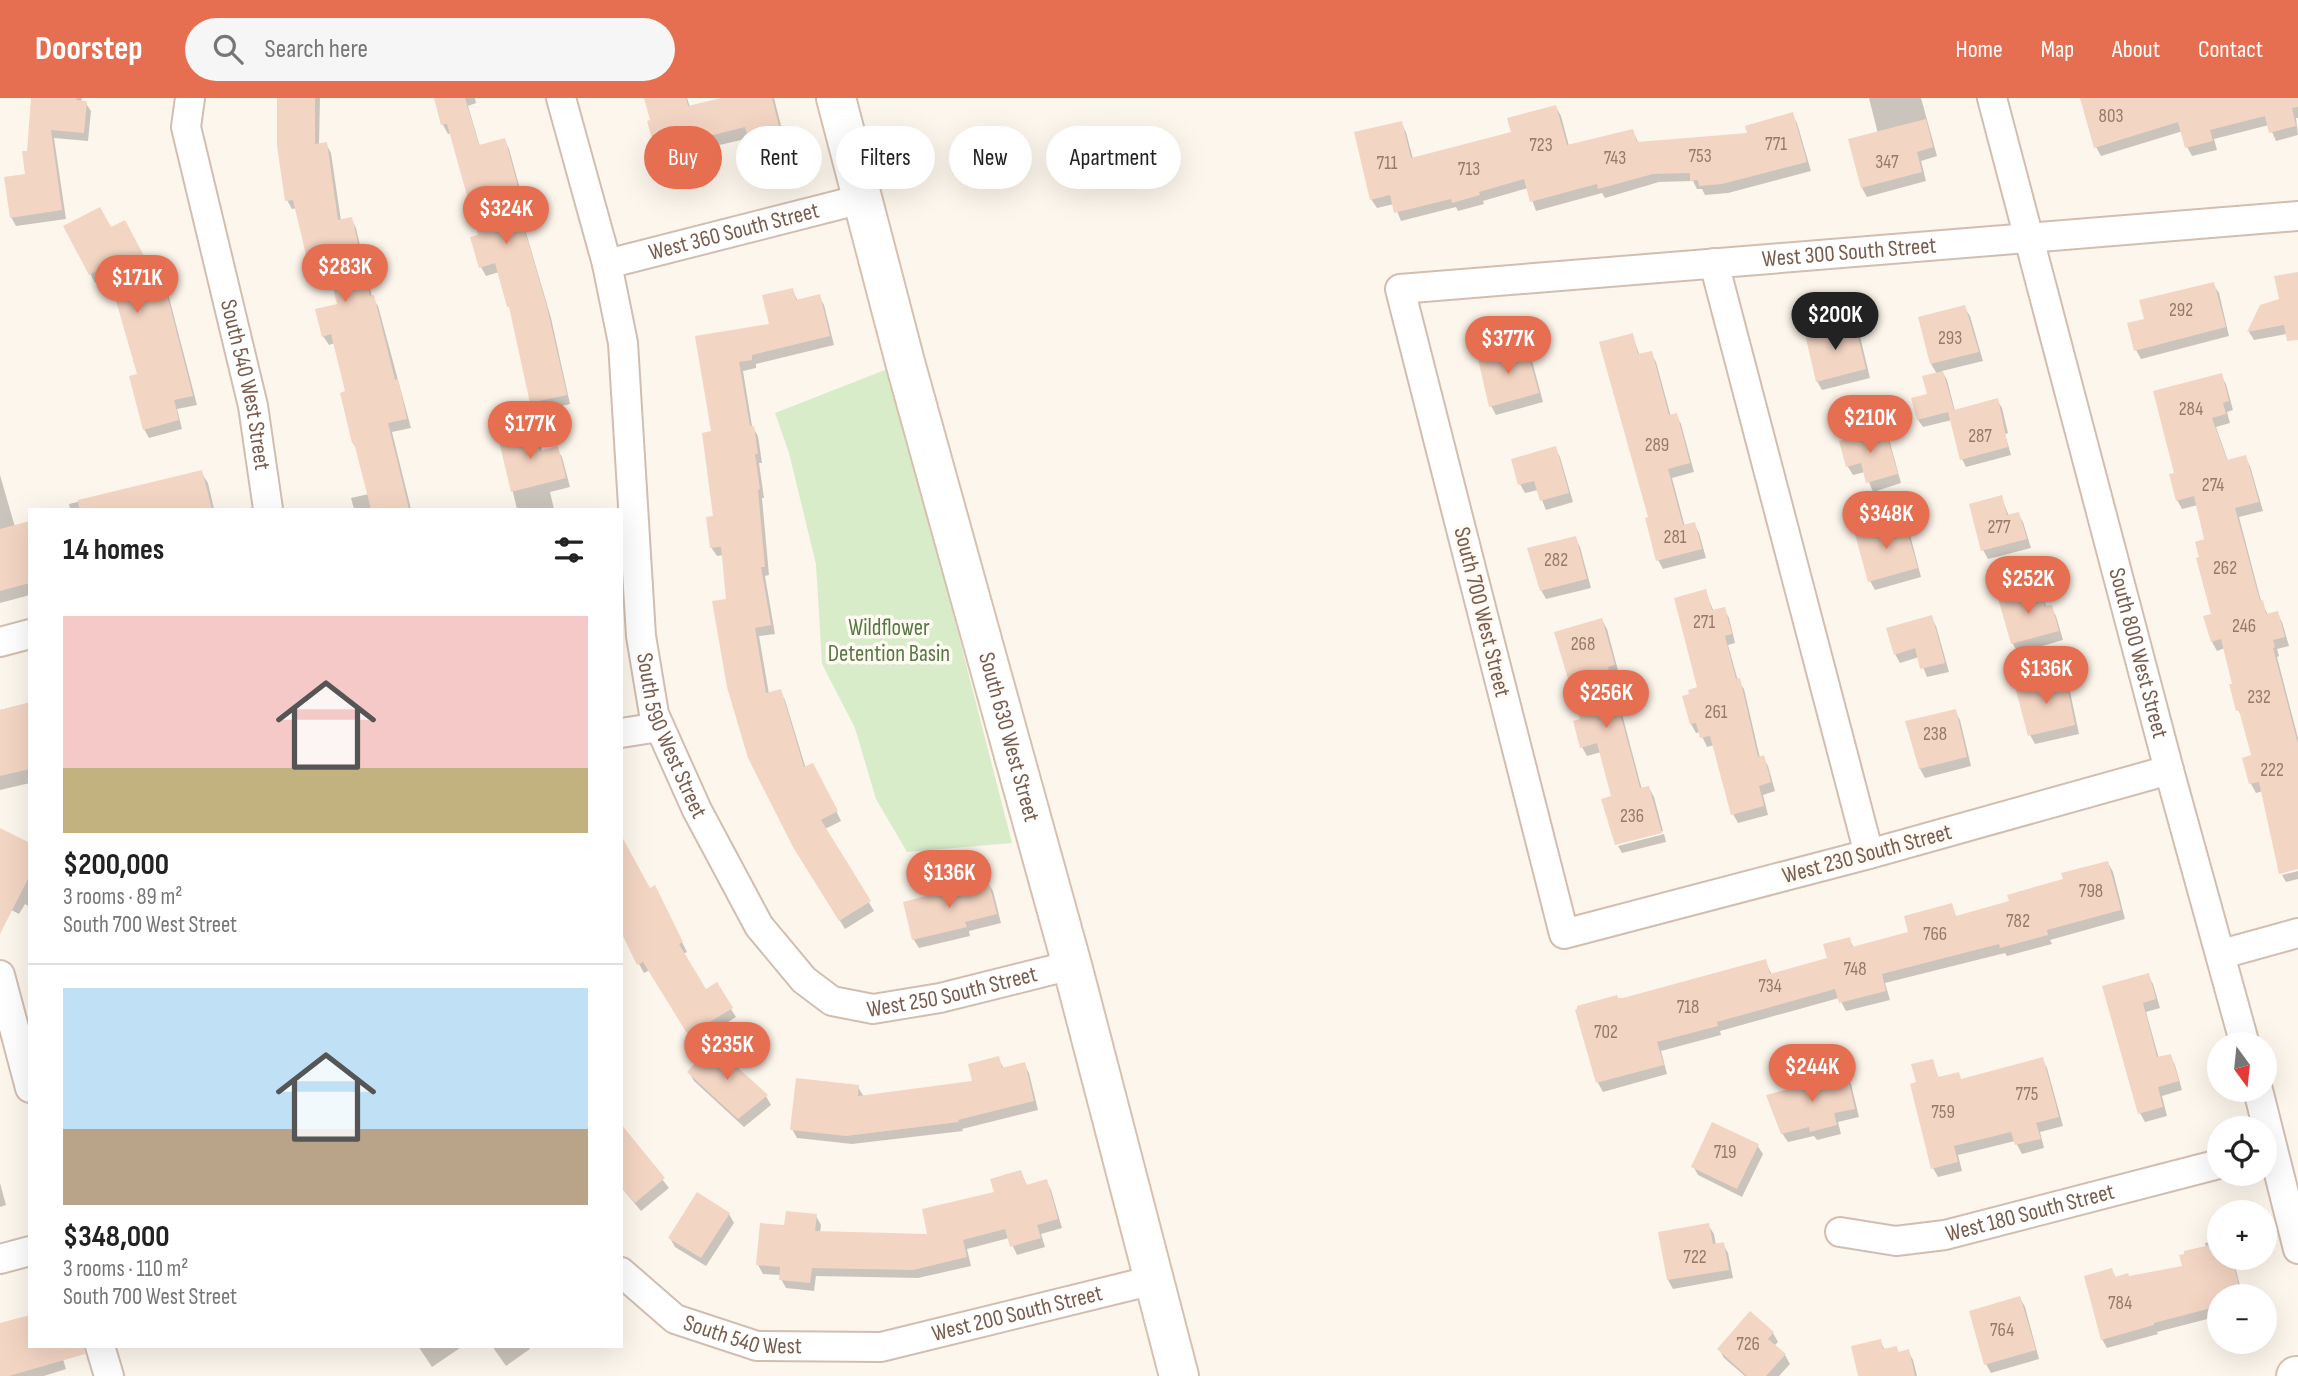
<!DOCTYPE html>
<meta charset="utf-8">
<style>
body{margin:0;font-family:"Sofia Sans Condensed",sans-serif;background:#f6f6f6;color:#222;height:100vh;display:flex;flex-direction:column;font-size:26px;white-space:nowrap}
*{box-sizing:border-box;margin:0}
p{font-size:23px;color:#767676}
.icon{flex:none;width:38px;height:38px;fill:none;stroke:currentColor;stroke-width:2;stroke-linecap:round;stroke-linejoin:round}
.map{position:relative;flex:1;overflow:hidden}
.sheet{position:absolute;left:28px;top:410px;width:595px;height:840px;display:flex;flex-direction:column;background:#fff;border-radius:0px;box-shadow:0 7px 28px #0002}
.sheet>*{flex:none}
.hud{position:absolute;left:644px;top:28px;width:665px;height:63px;display:flex;gap:14px}
.needle{width:46px;rotate:165deg}
.fabs{position:absolute;left:2207px;top:934px;display:grid;gap:14px}
.fabs a{display:grid;place-items:center;width:70px;height:70px;border-radius:50%;background:#fff;box-shadow:0 7px 28px #0002;font-size:35px}
.price{position:absolute;translate:-50% -60px;padding:0 16px;border-radius:24px;background:#e76f51;color:#fff;font-size:23px;line-height:46px;filter:drop-shadow(0 2px 4px #0008)}
.price::after{content:'';position:absolute;left:50%;top:42px;width:21px;height:16px;margin-left:-10px;background:inherit;clip-path:polygon(0 0,100% 0,50% 100%)}
.price.active{background:#222;color:#fff}
ul{padding:0;list-style:none}
li{display:grid;align-content:center;gap:14px;height:371px;padding:0 35px}
li+li{border-top:2px solid #e0e0e0}
li span{display:grid;place-items:center;height:217px;border-radius:0px;color:#555}
li>.icon{margin-inline-start:auto}
span .icon{width:126px;height:126px;fill:#fffc;stroke-width:1}
li b{font-size:30px}
h2{display:flex;justify-content:space-between;align-items:center;height:84px;padding:0 35px;font-size:30px}
.tag{padding:0 24px;border-radius:32px;background:#fff;box-shadow:0 7px 28px #0002;font-size:24px;line-height:63px}
.tag.active{background:#e76f51;color:#fff}
header{display:flex;align-items:center;gap:42px;box-sizing:border-box;height:98px;padding:0 35px;background:#e76f51;color:#fff}
header strong{font-size:33px}
nav{display:flex;gap:38px;margin-inline-start:auto;font-size:24px}
.search{width:490px;height:63px;background:#f6f6f6;display:flex;align-items:center;gap:18px;box-sizing:border-box;padding:0 24px;border-radius:38px;color:#767676;font-size:26px}
.map>svg:first-child{display:block}
.green{fill:#d8ecc9}
.shadow{fill:#0003}
.building{fill:#f3d5c3}
.lines{fill:none;stroke-linecap:round;stroke-linejoin:round}
.street-casing{stroke:#d1beb0;stroke-width:32}
.secondary-casing{stroke:#d6c0b0;stroke-width:42}
.street{stroke:#fff;stroke-width:28}
.secondary{stroke:#fff;stroke-width:38}
.labels{text-anchor:middle;dominant-baseline:central;stroke-width:7;stroke-linejoin:round;paint-order:stroke}
.number-label{font-size:19px;fill:#987a6a}
.street-label{font-size:23px;fill:#7a5c4d;stroke:#fffaf3}
.park-label{font-size:23px;fill:#537a41;stroke:#fffaf3}
</style>
<header>
<strong>Doorstep</strong>
<div class="search"><svg class="icon" aria-label="search" viewBox="0 0 24 24"><circle cx="10" cy="10" r="6"/><path d="M15 15l6 6"/></svg>Search here</div>
<nav><a>Home</a><a>Map</a><a>About</a><a>Contact</a></nav>
</header>
<div class="map">
<svg width="2298" height="1278" viewBox="0 0 2298 1278">
<rect width="100%" height="100%" fill="#fdf6ec"/>
<path class="green" d="M890 270 1012 745 907 754 876 701 855 630 822 566 816 466 789 355 775 315Z"/>
<path class="shadow" d="M33 0H82L81 4H85L91 13 88 43 54 40 66 121 16 128 11 119 27 78Z
M279 0H320L319 47 326 46 331 55 341 123 351 121 356 130 372 199 378 208 411 330 392 334 411 411H354L351 400 369 396 358 353 353 345 348 295 335 245 329 247 323 238 339 207 329 165 314 169 309 160 297 110 292 111 287 102Z
M436 0H475L476 5 468 8 480 49 504 42 509 51 525 109 519 111 551 220 570 306 537 314 532 305 512 213 499 174 486 178 481 169 480 138 451 35 448 36 443 27Z
M646 0H687L690 9 728 0H774L789 59 760 67 754 56 750 40 702 51 709 76 669 87 663 76Z
M1869 0H1921L1937 58 1921 63 1926 83 1867 99 1862 90 1850 43 1878 36Z
M2086 0H2298V20H2296L2298 37 2276 43 2269 27 2214 41 2217 52 2192 58 2187 49 2183 33 2101 58 2096 49Z
M1556 9 1561 18 1569 48 1633 33 1639 46 1749 37 1792 17 1797 25 1811 73 1728 95 1705 97 1702 91H1697L1693 83 1659 84 1605 100 1602 95 1536 113 1528 90 1483 103 1484 106 1458 113 1456 109 1401 123 1394 106 1377 110 1371 101 1401 25 1406 34 1413 61 1513 36Z
M66 129 110 131 152 177 160 175 165 184 197 307 177 311 182 331 149 340 144 331 139 277 110 177 95 185Z
M2298 176V234L2254 242 2249 234 2261 208 2281 203Z
M2213 186 2219 195 2229 238 2141 261 2136 252 2146 223Z
M792 192 798 203 819 198 824 207 834 247 756 266V270L743 273 752 328 758 338 762 365H759L764 400H762L769 477 765 478 775 536 759 538 769 596 780 593 785 602 806 671 818 676 841 723 825 731 874 813 845 831 795 748 728 503 724 457 717 458 711 449 715 420 713 335 697 240 771 228Z
M1964 209 1970 218 1983 263 1942 273 1947 282 1955 313 1997 302 2002 310 2008 335 2005 336 2011 357 1966 369 1962 361 1952 322 1923 329 1918 322 1937 276 1931 266Z
M1854 225 1859 234 1870 280 1822 292 1817 283Z
M1632 237 1640 258 1651 255 1656 264 1671 319 1676 317 1681 326 1694 374 1672 380 1685 429 1694 426 1699 435 1706 460 1663 471 1658 462 1650 420Z
M1526 250 1531 259 1543 304 1496 317 1491 308Z
M2221 277 2226 286 2233 312 2227 314 2230 325 2216 329 2228 363 2245 359 2250 368 2263 413 2239 419 2261 503 2268 517 2277 515 2282 524 2289 548 2277 551 2279 558 2277 559 2298 640V770L2281 774V776L2263 693 2256 695 2251 686 2244 661 2254 658 2244 622 2238 612 2225 550 2217 553 2212 544 2213 517 2206 442 2198 407 2182 411 2177 402 2176 376Z
M534 332 539 341 542 354 557 351 562 359 570 389 550 394 554 411H517L500 341Z
M1884 332 1889 341 1901 385 1873 394 1865 374 1853 377 1848 369 1841 344Z
M1555 350 1560 359 1573 404 1546 412 1538 392 1525 395 1520 386Z
M201 374 208 385 214 411H70L69 406Z
M0 377 15 429 30 425V497L0 505Z
M2001 399 2009 418 2018 416 2023 424 2031 450 1988 461 1983 452Z
M1904 425 1909 433 1921 479 1875 492 1870 483Z
M1575 440 1580 449 1591 490 1546 501 1541 492Z
M2039 491 2047 510 2051 509 2056 518 2063 542 2018 555 2013 546 2000 501Z
M1705 493 1714 514 1724 511 1729 520 1735 545 1728 547 1738 583 1744 591 1760 660 1763 659 1768 668 1775 693 1763 697 1768 717 1738 725 1733 716 1714 647 1707 649 1700 634 1696 635 1691 626 1684 599 1699 591Z
M1931 519 1936 528 1949 574 1927 579 1919 559 1900 565 1895 556Z
M1602 522 1607 531 1619 576 1612 578 1642 692 1649 690 1654 699 1663 733 1616 745 1613 700 1601 654 1587 658 1582 649V622Z
M2064 580 2069 589 2079 636 2035 646 2030 637Z
M30 605V685L0 692V612Z
M1955 613 1960 622 1971 668 1925 680 1920 671 1907 624Z
M0 732 30 747V809L25 806 19 816 0 806Z
M1664 736 1666 744 1622 755 1618 748Z
M2108 765 2113 774 2125 821 2050 842 2052 846 2007 858 2005 855 1885 885 1890 902 1846 913 1839 900 1720 933 1721 937 1661 953 1667 976 1603 994 1598 985 1577 913 1765 863 1772 877 1829 862 1849 841 1854 850 1910 835 1951 808 1957 820 2011 804Z
M2298 773V781L2286 784 2282 777Z
M987 784 993 793 1001 825 969 833 970 838 919 850 914 842 905 805Z
M650 792 659 799 687 854 683 856 706 893 716 887 736 919 695 945 650 872 644 875 639 866Z
M2148 877 2153 886 2160 910 2146 914 2159 961 2170 958 2175 967 2182 992 2162 998 2167 1018 2145 1024 2140 1015 2104 889Z
M998 960 1004 971 1024 966 1029 975 1038 1012 962 1031 963 1033 852 1046 797 1040 792 1031 858 989 864 999 975 985Z
M2042 961 2047 970 2063 1028 2040 1034 2044 1050 2022 1056 2015 1043 1958 1057 1962 1073 1938 1079 1933 1070 1918 986 1932 963 1939 981 1962 983Z
M689 974 766 998 771 1007 744 1029 694 983Z
M1846 977 1851 986 1859 1019 1838 1024 1841 1036 1817 1042 1814 1038 1788 1044 1782 1035Z
M621 1029 669 1090 641 1113 621 1089Z
M1757 1047 1763 1056 1742 1099 1698 1077 1693 1068Z
M1021 1074 1027 1088 1046 1083 1051 1092 1062 1130 1041 1136 1045 1149 1017 1157 1009 1140 967 1151 971 1168 918 1180 816 1178 814 1193 786 1190 781 1181V1177L763 1176 758 1167 786 1129 816 1118 821 1127 820 1135 930 1138 996 1095Z
M0 1085 6 1107 0 1109Z
M729 1116 734 1125 706 1168 675 1149 670 1140Z
M1708 1127 1714 1136 1716 1147 1723 1146 1728 1155 1733 1180 1673 1191 1668 1182Z
M2219 1142V1160H2233L2243 1199H2219V1218L2157 1234 2158 1236 2107 1250 2102 1241 2112 1172 2116 1180H2129L2184 1170 2206 1150 2205 1145Z
M2020 1200 2025 1209 2039 1261 1991 1275 1986 1266Z
M0 1227 30 1248H59L66 1271 44 1278H0Z
M1773 1235 1778 1244 1774 1248 1785 1257 1790 1266 1779 1278H1745L1724 1260 1719 1251Z
M1880 1243 1885 1252 1896 1250 1899 1255 1908 1253 1913 1262 1917 1278H1860Z
M418 1248H463L432 1269Z
M492 1248H528L530 1251 506 1268Z"/>
<path class="building" d="M31 0H77L76 2 87 3 84 35 51 32 62 112 10 120 4 79 25 76 22 53H27Z
M277 0H315V46L327 44 338 122 352 119 370 198 374 197 395 282 398 281 407 321 388 325 409 411H371L354 345H352L340 295 345 293 331 236 322 239 315 211 337 206 325 157 307 161 293 102 285 103 277 48Z
M434 0H465L479 47 505 40 521 100 516 102 547 209 567 297 530 305 509 209H507L495 165 479 170 470 139 478 137 447 26 441 27Z
M644 0H686L688 8 721 0H772L784 49 752 57 745 29 697 41 704 65 662 77 647 23 650 22Z
M2080 0H2298V9L2292 10 2296 28 2269 35 2265 18 2210 32 2213 43 2185 50 2178 24 2094 50Z
M1556 7 1567 47 1633 31 1637 44 1747 35 1745 28 1793 14 1807 64 1722 86 1699 88 1698 82 1690 83V75L1653 76 1598 91 1597 86 1530 104 1524 81 1479 94 1480 97 1452 105 1451 101 1394 115 1390 97 1370 102 1354 34 1402 23 1411 60 1511 34 1507 20Z
M1926 21 1933 49 1917 54 1922 74 1861 90 1848 41Z
M100 109 111 129 125 122 153 175 161 173 193 298 174 302 179 322 143 332 129 278 137 276 106 168 89 177 63 128Z
M2298 174V242L2287 243 2284 227 2247 234 2260 207 2279 201 2274 178Z
M2214 184 2226 229 2134 253 2127 225 2144 221 2139 202Z
M793 190 796 202 820 196 830 238 752 257V262L739 264 750 328H754L758 356H755L760 391 758 392 765 469H761L771 527 755 530 766 595 781 591 804 669 813 665 838 713 821 722 871 803 839 823 793 749 748 660 727 589 712 503 726 501 721 449 710 450 706 419 713 418 702 335 711 333 695 238 769 226 762 197Z
M1965 207 1979 254 1930 266 1918 219Z
M1854 223 1866 271 1816 284 1805 236Z
M1633 235 1638 256 1652 253 1669 317 1677 315 1690 365 1668 371 1683 427 1695 424 1702 451 1656 463 1645 420 1648 419 1599 244Z
M1526 248 1539 295 1489 309 1478 261Z
M1943 273 1954 312 1998 300 2008 349 1960 362 1948 314 1917 322 1911 300 1927 296 1922 278Z
M2222 275 2229 303 2223 305 2226 316 2212 320 2227 362 2246 357 2259 404 2235 410 2260 503 2263 502 2266 516 2278 513 2285 539 2273 542 2275 549 2273 550 2298 646V771L2279 776 2259 684 2249 686 2242 660 2251 657 2239 612 2236 613 2229 586H2232L2221 541 2211 544 2203 518 2211 516 2196 460 2199 459 2195 444 2204 441 2194 398 2176 403 2169 376 2174 375 2153 293Z
M535 330 540 353 558 348 566 380 511 394 498 339Z
M1885 330 1898 376 1866 385 1861 365 1846 369 1839 343Z
M1556 348 1569 395 1540 403 1534 383 1518 387 1511 361Z
M202 372 212 411H79L78 402Z
M2002 397 2007 417 2019 414 2027 441 1981 453 1969 406Z
M30 423V485L0 493V431Z
M1904 423 1918 470 1868 484 1855 436Z
M1576 438 1587 481 1540 493 1527 450Z
M2040 489 2045 508 2052 507 2059 533 2011 546 1998 500Z
M1706 491 1712 512 1725 509 1732 536 1725 538 1736 581 1740 580 1758 659 1764 657 1771 684 1759 688 1764 708 1731 717 1710 638 1700 640 1696 625 1690 626 1682 598 1689 596 1688 592 1697 589 1674 500Z
M1932 517 1945 565 1920 571 1915 550 1894 557 1886 530Z
M1602 520 1615 567 1608 569 1640 690 1649 688 1662 735 1615 747 1601 701 1611 698 1597 645 1580 650 1573 623 1580 621 1554 534Z
M2065 578 2075 627 2028 638 2016 592Z
M30 604V671L0 678V612Z
M1956 611 1967 659 1919 671 1905 623Z
M0 730 30 745V777L0 836Z
M621 737 650 790 655 787 683 844 679 846 706 891 717 884 733 910 688 937 643 864 637 867 621 834Z
M2108 763 2121 812 2047 832 2048 837 2000 850 1999 846 1882 876 1886 893 1839 905 1835 891 1717 924 1718 928 1657 944 1664 967 1596 985 1575 912 1577 911V908L1617 897 1618 900H1623L1766 861 1770 876 1827 860 1823 846 1850 839 1852 849 1908 834 1904 818 1952 805 1956 818 2009 803 2007 797 2063 781 2061 775Z
M988 782 997 816 965 824 967 829 912 842 903 804Z
M2149 875 2156 901 2143 905 2157 959 2171 956 2179 983 2158 989 2163 1009 2138 1016 2102 888Z
M712 946 768 997 738 1021 687 974Z
M999 958 1002 970 1025 964 1034 1003 958 1022 959 1024 846 1038 790 1032 796 980 859 987 858 998 972 983 968 966Z
M2043 959 2059 1019 2036 1025 2041 1041 2015 1047 2011 1034 1954 1048 1958 1064 1931 1071 1910 986 1916 984 1911 966 1933 961 1938 979 1959 974 1961 981Z
M1847 975 1855 1011 1834 1015 1837 1027 1810 1034 1809 1029 1781 1036 1766 997Z
M1712 1024 1759 1046 1737 1091 1691 1069Z
M621 1026 665 1080 635 1105 621 1089Z
M1021 1072 1026 1087 1047 1081 1058 1121 1037 1127 1041 1140 1010 1149 1005 1131 963 1142 967 1159 913 1172 812 1170 810 1185 779 1182 780 1169 756 1167 760 1125 784 1127 786 1113 817 1116 815 1133 927 1136 922 1111 994 1094 990 1081Z
M697 1094 730 1115 701 1160 668 1140Z
M1709 1125 1713 1146 1724 1144 1729 1172 1667 1182 1658 1134Z
M2219 1145V1160H2232L2242 1199H2219V1208L2154 1225V1227L2101 1242 2084 1178 2112 1170 2115 1179 2128 1175 2129 1178 2182 1168 2179 1157 2184 1156V1153Z
M2020 1198 2036 1252 1984 1267 1969 1213Z
M1750 1213 1774 1234 1768 1241 1786 1256 1766 1278H1747L1717 1251Z
M30 1217V1248H84L85 1256 9 1278H0V1225Z
M1881 1241 1883 1251 1897 1248 1898 1254 1909 1251 1915 1278H1858L1851 1248Z"/>
<g class="lines">
<defs>
<g id="street">
<path id="s1" d="M190 0 186 29 253 308 268 411"/>
<path id="s2" d="M561 0 607 166 623 245 641 538 654 616 697 712 759 828 804 882 832 903 873 911 940 900 1072 867"/>
<path id="s3" d="M1992 0 2169 672 2245 947"/>
<path d="M1714 165 1869 756"/>
<path id="s4" d="M607 166 862 101"/>
<path d="M0 544 30 536"/>
<path d="M621 635 659 629"/>
<path id="s5" d="M2169 672 1869 756 1564 836 1400 191 2298 118"/>
<path d="M2222 856 2298 835"/>
<path d="M0 877 30 990"/>
<path d="M2258 992 2298 1151"/>
<path id="s6" d="M1840 1134 1896 1143 1945 1137 2219 1066"/>
<path d="M0 1161 30 1153"/>
<path id="s7" d="M621 1174 675 1221 757 1248 881 1249 1154 1182"/>
<path d="M100 1248 109 1278"/>
</g>
<g id="secondary">
<path id="s8" d="M836 0 905 264 1072 867 1179 1278"/>
<path d="M2296 1278H2298"/>
</g>
</defs>
<use href="#street" class="street-casing"/>
<use href="#secondary" class="secondary-casing"/>
<use href="#street" class="street"/>
<use href="#secondary" class="secondary"/>
</g>
<g class="labels">
<g class="number-label">
<text x="2111" y="18">803</text>
<text x="1776" y="46">771</text>
<text x="1541" y="47">723</text>
<text x="1700" y="58">753</text>
<text x="1615" y="60">743</text>
<text x="1887" y="64">347</text>
<text x="1387" y="65">711</text>
<text x="1469" y="71">713</text>
<text x="2181" y="212">292</text>
<text x="1950" y="240">293</text>
<text x="2191" y="311">284</text>
<text x="1980" y="338">287</text>
<text x="1657" y="347">289</text>
<text x="2213" y="387">274</text>
<text x="1999" y="429">277</text>
<text x="1675" y="439">281</text>
<text x="1556" y="462">282</text>
<text x="2225" y="470">262</text>
<text x="1704" y="524">271</text>
<text x="2244" y="528">246</text>
<text x="1583" y="546">268</text>
<text x="2259" y="599">232</text>
<text x="1716" y="614">261</text>
<text x="1935" y="636">238</text>
<text x="2272" y="672">222</text>
<text x="1632" y="718">236</text>
<text x="2091" y="793">798</text>
<text x="2018" y="823">782</text>
<text x="1935" y="836">766</text>
<text x="1855" y="871">748</text>
<text x="1770" y="888">734</text>
<text x="1688" y="909">718</text>
<text x="1606" y="934">702</text>
<text x="2027" y="996">775</text>
<text x="1943" y="1014">759</text>
<text x="1725" y="1054">719</text>
<text x="1695" y="1159">722</text>
<text x="2120" y="1205">784</text>
<text x="2002" y="1232">764</text>
<text x="1748" y="1246">726</text>
</g>
<g class="street-label">
<text stroke="none"><textPath href="#s4" startOffset="131">West 360 South Street</textPath></text>
<text stroke="none"><textPath href="#s5" startOffset="1743">West 300 South Street</textPath></text>
<text stroke="none"><textPath href="#s1" startOffset="294">South 540 West Street</textPath></text>
<text transform="translate(1482 514) rotate(76)">South 700 West Street</text>
<text stroke="none"><textPath href="#s3" startOffset="574">South 800 West Street</textPath></text>
<text stroke="none"><textPath href="#s2" startOffset="651">South 590 West Street</textPath></text>
<text stroke="none"><textPath href="#s8" startOffset="662">South 630 West Street</textPath></text>
<text transform="translate(1867 756) rotate(-15)">West 230 South Street</text>
<text stroke="none"><textPath href="#s2" startOffset="1090">West 250 South Street</textPath></text>
<text stroke="none"><textPath href="#s6" startOffset="194">West 180 South Street</textPath></text>
<text stroke="none"><textPath href="#s7" startOffset="422">West 200 South Street</textPath></text>
<text stroke="none"><textPath href="#s7" startOffset="142">South 540 West</textPath></text>
</g>
<g class="park-label">
<text x="889" y="530">Wildflower<tspan x="889" dy="26">Detention Basin</tspan></text>
</g>
</g>
</svg>
<div class="fabs">
<a><svg class="needle" viewBox="-14 -14 28 28"><path d="M0-13l5 13h-10z" fill="#e53935"/><path d="M0 13l5-13h-10z" fill="#767676"/></svg></a>
<a><svg class="icon" aria-label="locate" viewBox="0 0 24 24"><circle cx="12" cy="12" r="6"/><path d="M12 2v4M12 18v4M2 12h4M18 12h4"/></svg></a>
<a>+</a>
<a>−</a>
</div>
<b class="price" style="left:506px;top:148px">$324K</b>
<b class="price" style="left:345px;top:206px">$283K</b>
<b class="price" style="left:137px;top:217px">$171K</b>
<b class="price active" style="left:1835px;top:254px">$200K</b>
<b class="price" style="left:1508px;top:278px">$377K</b>
<b class="price" style="left:1870px;top:357px">$210K</b>
<b class="price" style="left:530px;top:363px">$177K</b>
<b class="price" style="left:1886px;top:453px">$348K</b>
<b class="price" style="left:2028px;top:518px">$252K</b>
<b class="price" style="left:2046px;top:608px">$136K</b>
<b class="price" style="left:1606px;top:632px">$256K</b>
<b class="price" style="left:949px;top:812px">$136K</b>
<b class="price" style="left:727px;top:984px">$235K</b>
<b class="price" style="left:1812px;top:1006px">$244K</b>
<div class="hud">
<a class="tag active">Buy</a>
<a class="tag">Rent</a>
<a class="tag">Filters</a>
<a class="tag">New</a>
<a class="tag">Apartment</a>
</div>
<section class="sheet">
<h2>14 homes<svg class="icon" aria-label="filters" viewBox="0 0 24 24"><path d="M4 7h16M4 17h16"/><circle cx="9" cy="7" r="2"/><circle cx="15" cy="17" r="2"/></svg></h2>
<ul>
<li><span style="background:linear-gradient(#f6c9c9 70%,#c2b280 0)"><svg class="icon" aria-label="home" viewBox="0 0 24 24"><path d="M3 11l9-7 9 7M6 9v11h12V9"/></svg></span><div><b>$200,000</b><p>3 rooms · 89 m²</p><p>South 700 West Street</p></div></li>
<li><span style="background:linear-gradient(#bfe0f5 65%,#b9a48a 0)"><svg class="icon" aria-label="home" viewBox="0 0 24 24"><path d="M3 11l9-7 9 7M6 9v11h12V9"/></svg></span><div><b>$348,000</b><p>3 rooms · 110 m²</p><p>South 700 West Street</p></div></li>
</ul>
</section>
</div>
